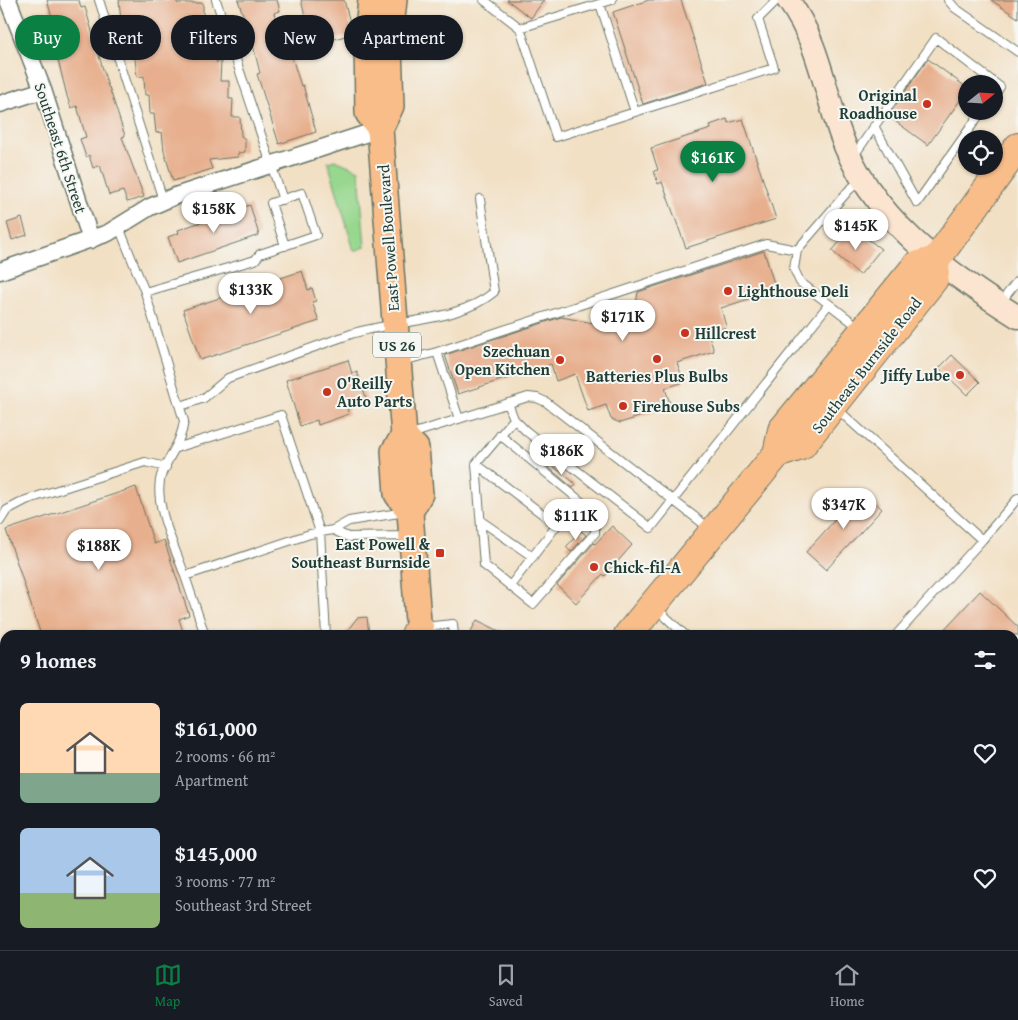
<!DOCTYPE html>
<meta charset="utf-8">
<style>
body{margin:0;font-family:"Gentium Book Plus",serif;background:#20242c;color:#f1f3f6;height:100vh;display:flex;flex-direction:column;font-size:19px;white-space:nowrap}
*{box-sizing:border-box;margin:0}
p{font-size:16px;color:#9ea1a6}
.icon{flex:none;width:28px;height:28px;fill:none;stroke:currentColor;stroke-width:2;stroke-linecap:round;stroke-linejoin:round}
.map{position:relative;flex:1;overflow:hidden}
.details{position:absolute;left:0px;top:630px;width:1019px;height:320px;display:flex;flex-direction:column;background:#171b24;border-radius:15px 15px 0 0;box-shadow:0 1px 4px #0004}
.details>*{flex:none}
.hud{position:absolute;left:15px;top:15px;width:500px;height:45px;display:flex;gap:10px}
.needle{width:32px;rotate:72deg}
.controls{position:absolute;left:958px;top:75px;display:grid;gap:10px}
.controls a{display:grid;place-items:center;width:45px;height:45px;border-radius:50%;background:#171b24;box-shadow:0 1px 4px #0004;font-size:25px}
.price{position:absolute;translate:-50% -42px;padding:0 11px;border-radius:18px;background:#fff;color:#222;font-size:16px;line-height:32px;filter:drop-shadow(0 1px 2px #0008)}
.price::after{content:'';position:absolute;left:50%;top:30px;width:15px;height:11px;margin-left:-8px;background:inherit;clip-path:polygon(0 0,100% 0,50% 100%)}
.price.selected{background:#0b8043;color:#fff}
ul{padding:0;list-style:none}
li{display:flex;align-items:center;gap:15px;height:125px;padding:0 20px}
li span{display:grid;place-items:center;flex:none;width:140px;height:100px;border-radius:8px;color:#555}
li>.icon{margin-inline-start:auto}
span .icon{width:60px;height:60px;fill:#fffc;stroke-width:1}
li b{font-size:21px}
h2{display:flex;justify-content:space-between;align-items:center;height:60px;padding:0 20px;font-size:21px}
.tag{padding:0 18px;border-radius:22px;background:#171b24;box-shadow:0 1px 4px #0004;font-size:18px;line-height:45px}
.tag.selected{background:#0b8043;color:#fff}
.dock{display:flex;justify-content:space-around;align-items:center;height:70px;border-top:1px solid #363941;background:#171b24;font-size:14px;color:#9ea1a6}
.dock a{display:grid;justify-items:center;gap:2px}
.dock .selected{color:#0b8043}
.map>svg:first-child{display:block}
.green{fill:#97d78e;stroke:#5b8a61}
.forest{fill:#79b879;stroke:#4c7a56}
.building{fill:#e7af8d}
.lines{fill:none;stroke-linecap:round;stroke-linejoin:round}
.lane-casing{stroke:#697667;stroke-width:10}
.street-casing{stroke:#697667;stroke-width:19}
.secondary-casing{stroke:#697667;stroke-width:25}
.primary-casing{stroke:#697667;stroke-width:28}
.highway-casing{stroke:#697667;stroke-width:30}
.lane{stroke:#fff;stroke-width:8}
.street{stroke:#fff;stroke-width:16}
.secondary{stroke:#fce5d0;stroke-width:22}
.primary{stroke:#f8bd89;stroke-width:25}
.highway{stroke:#f8bd89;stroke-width:28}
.poi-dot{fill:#c8321e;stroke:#f6f6f2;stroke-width:2}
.labels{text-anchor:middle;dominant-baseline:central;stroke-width:4;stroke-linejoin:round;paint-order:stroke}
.shield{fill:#f6f6f2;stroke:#60746d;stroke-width:1}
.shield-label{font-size:15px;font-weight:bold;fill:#1f3d34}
.poi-label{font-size:16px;font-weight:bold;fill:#1f3d34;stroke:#f6f6f2;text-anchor:start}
.street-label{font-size:16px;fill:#1f3d34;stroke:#f6f6f2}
</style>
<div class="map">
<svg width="1018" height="950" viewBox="0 0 1018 950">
<rect width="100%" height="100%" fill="#f6f6f2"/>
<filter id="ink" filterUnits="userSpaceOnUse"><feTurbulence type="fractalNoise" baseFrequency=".02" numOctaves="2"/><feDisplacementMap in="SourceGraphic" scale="10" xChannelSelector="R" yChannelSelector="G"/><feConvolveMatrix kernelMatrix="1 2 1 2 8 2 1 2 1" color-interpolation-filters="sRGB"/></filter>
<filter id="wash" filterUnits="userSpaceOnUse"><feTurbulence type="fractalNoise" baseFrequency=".0096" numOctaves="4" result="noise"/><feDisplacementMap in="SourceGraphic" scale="20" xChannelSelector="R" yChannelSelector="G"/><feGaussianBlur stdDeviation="1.12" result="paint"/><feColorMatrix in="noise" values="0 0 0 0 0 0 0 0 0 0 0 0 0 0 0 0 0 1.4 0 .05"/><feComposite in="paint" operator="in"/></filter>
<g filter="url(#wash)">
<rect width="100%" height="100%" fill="#f2e0c5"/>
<path class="green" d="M335 160 359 170 365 247 354 251 328 162Z"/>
<path class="forest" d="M59 945H152L148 950H60Z"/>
<g id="blocks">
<path class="building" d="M47 0H79L81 8 85 7 108 87H109L125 136 122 137 144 197 127 202 123 191 109 195 100 165 93 168 89 155 86 157 80 139 86 137 77 106 71 108 67 96 52 36 57 35Z
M119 0H177V3H203V24H210V42H216V62H221L220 81H229V99H233L232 117H240L241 136 245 139V152L238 153V157L209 160 212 169 173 181 164 151 162 132 156 133 154 114H150L149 95H145L144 76 137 77 133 40H126L125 21 121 22Z
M238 0H277L280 11 274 13 284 46 288 45 301 86 303 85 316 132 279 144 257 74 260 73 252 41Z
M301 0H344L353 34 312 45Z
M507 0H544L531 18Z
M649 0H681L708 83 643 104 613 12Z
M991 0H1018V18Z
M928 59 966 87V92L928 145 888 116Z
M727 119 728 123 743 119 776 219 686 248 662 182 658 184 654 171 658 170 651 148 711 129 710 125Z
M250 205 259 235 177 263 168 237 179 233 178 230Z
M22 218 27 235 12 240 7 223Z
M852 227 881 249 860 275 832 251Z
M764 251 776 290 721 308 726 327 708 333 714 351 677 363 684 382 665 388 671 407 620 423 611 419 606 405 588 411 575 374 556 381 551 364 458 394 445 355 561 317 599 324 600 313 620 317 621 309 635 311 638 292Z
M302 271 308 290 312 288 316 301 312 302 319 321 200 360 183 310Z
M952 355 980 382 967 395 939 368Z
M348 360 352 374 357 372 368 403 347 409 349 414 318 425 317 420 300 426 286 380Z
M550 464 576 484 573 488 548 467Z
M136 487 154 544 164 540 189 615 179 619 184 635H41L6 530Z
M862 490 882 509 826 570 806 552Z
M612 526 632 545 605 576 603 574 576 603 557 585 594 543 595 544Z
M581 531 586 535 571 552 566 547Z
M980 591 1018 627V635H939Z
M367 617 369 635H344L357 618Z
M477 620 507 635H469Z"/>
</g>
</g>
<g filter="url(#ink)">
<use href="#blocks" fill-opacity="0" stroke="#697667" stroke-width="1"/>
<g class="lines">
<defs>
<path id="lane" d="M99 0 163 200
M216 0 283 200
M484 0 520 28 612 0
M948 0 955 8 1018 52
M600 4 635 112 774 68 758 19 777 0
M520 28 556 137 635 112
M874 126 917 203 982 111
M853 157 936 38 1000 87 994 95
M119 227 145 292 184 421C181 443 170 454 162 473 151 501 176 549 185 576L310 534 333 530 349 521 405 512
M145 292 255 260 260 254 316 235 302 193 271 203 285 246
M1001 302 1018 280
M829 304 800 282 794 269 797 250 849 190 861 180
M437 352 459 419
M402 361 437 352 766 244 797 250
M508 403 514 419 526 431 651 528 829 304 860 328
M181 406 204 398 228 378 351 334C395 320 459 322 494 292L480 199
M836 408 982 540 1018 498
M408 435 528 397 537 398 546 402 709 528
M500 435 589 508 595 519V533L533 604 484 565 476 464 514 419
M176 448 281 415 320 532 326 635
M476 464 557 525 510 586
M0 521 7 510 26 500 145 462 166 467
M481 521 533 557
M333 530 348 537 410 536
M185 576 205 635
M655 607 685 635
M423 627 453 624 454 635
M896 635 982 540
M0 678 5 695
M1014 907 1018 903
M717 945 723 950
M575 950 579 945
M663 950 668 945
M974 950 978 945"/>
<path id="street" d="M8 0 43 90 91 240
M0 104 43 90
M0 271 108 233 150 207 175 196 380 129"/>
<path id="secondary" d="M788 0C819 43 823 85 840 133 870 218 945 271 1018 317
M426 950 427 945"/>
<path id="primary" d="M371 0 367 38 368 113 380 129
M394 0 389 45 391 106 380 129 404 436 394 451 397 494 410 512 419 635
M404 436 416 448 420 494 410 512"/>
<path id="highway" d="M777 454 782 430 916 266 936 260
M415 635 419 627
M628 635 777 454 801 446 934 279 936 260 1018 147
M348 950 352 945
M372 950 376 945
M403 950 407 945"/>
</defs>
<use href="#lane" class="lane-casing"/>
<use href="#street" class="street-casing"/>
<use href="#secondary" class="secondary-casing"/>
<use href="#primary" class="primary-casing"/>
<use href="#highway" class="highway-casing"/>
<use href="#lane" class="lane"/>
<use href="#street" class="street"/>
<use href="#secondary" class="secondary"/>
<use href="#primary" class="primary"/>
<use href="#highway" class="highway"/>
</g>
</g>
<g class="poi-dot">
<circle cx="927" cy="104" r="5"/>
<circle cx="728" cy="291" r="5"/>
<circle cx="685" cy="333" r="5"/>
<circle cx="657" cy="359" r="5"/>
<circle cx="560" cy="360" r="5"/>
<circle cx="960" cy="375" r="5"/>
<circle cx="327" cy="392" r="5"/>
<circle cx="623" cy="406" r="5"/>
<rect x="435" y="548" width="10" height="10" rx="2.5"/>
<circle cx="594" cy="567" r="5"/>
</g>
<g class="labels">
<rect class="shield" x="373" y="332.5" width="48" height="25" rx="4"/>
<g class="shield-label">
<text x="397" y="345">US 26</text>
</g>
<g class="poi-label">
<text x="917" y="95" text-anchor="end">Original<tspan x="917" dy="18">Roadhouse</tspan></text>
<text x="738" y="291">Lighthouse Deli</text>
<text x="695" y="333">Hillcrest</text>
<text x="550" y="351" text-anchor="end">Szechuan<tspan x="550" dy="18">Open Kitchen</tspan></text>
<text x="950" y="375" text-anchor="end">Jiffy Lube</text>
<text x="657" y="376" text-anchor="middle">Batteries Plus Bulbs</text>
<text x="337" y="383">O'Reilly<tspan x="337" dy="18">Auto Parts</tspan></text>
<text x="633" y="406">Firehouse Subs</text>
<text x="430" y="544" text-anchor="end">East Powell &amp;<tspan x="430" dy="18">Southeast Burnside</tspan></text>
<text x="604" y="567">Chick-fil-A</text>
</g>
<g class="street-label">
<text transform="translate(61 148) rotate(72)">Southeast 6th Street</text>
<text transform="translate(388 238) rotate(-94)">East Powell Boulevard</text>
<text transform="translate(866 365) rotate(-52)">Southeast Burnside Road</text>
</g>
</g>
</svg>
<div class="controls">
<a><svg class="needle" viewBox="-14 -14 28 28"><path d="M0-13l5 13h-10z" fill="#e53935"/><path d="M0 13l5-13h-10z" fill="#9ea1a6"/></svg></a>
<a><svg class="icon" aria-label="locate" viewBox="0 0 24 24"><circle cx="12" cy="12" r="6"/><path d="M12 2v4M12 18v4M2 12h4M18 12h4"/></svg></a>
</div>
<b class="price selected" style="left:713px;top:183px">$161K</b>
<b class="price" style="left:214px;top:234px">$158K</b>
<b class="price" style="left:856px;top:251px">$145K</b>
<b class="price" style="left:251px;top:315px">$133K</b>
<b class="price" style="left:623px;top:342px">$171K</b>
<b class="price" style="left:562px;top:476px">$186K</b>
<b class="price" style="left:844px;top:530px">$347K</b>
<b class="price" style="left:576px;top:541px">$111K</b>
<b class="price" style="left:99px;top:571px">$188K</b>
<div class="hud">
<a class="tag selected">Buy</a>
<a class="tag">Rent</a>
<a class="tag">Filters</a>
<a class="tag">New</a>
<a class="tag">Apartment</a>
</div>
<section class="details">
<h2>9 homes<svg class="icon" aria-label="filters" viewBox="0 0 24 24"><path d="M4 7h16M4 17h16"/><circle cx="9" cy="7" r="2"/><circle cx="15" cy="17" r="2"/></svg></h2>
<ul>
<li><span style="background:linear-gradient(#ffd9b3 70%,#7fa58c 0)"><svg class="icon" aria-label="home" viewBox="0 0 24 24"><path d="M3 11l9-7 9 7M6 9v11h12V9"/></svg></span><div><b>$161,000</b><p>2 rooms · 66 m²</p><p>Apartment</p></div><svg class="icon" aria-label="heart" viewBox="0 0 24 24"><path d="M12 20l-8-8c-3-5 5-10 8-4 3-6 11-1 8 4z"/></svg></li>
<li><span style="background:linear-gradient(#a9c7e8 65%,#8fb573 0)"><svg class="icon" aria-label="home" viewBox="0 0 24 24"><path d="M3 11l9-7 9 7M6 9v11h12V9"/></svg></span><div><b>$145,000</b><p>3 rooms · 77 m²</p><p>Southeast 3rd Street</p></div><svg class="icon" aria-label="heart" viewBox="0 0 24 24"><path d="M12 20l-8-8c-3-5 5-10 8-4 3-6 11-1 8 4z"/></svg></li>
</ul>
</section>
</div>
<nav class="dock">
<a class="selected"><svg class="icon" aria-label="map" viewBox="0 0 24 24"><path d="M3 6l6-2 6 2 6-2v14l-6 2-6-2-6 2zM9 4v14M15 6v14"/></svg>Map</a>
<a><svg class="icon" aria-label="saved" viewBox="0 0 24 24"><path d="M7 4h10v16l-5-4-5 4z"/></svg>Saved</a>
<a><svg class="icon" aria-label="home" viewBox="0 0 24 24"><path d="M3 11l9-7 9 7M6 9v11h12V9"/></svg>Home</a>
</nav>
